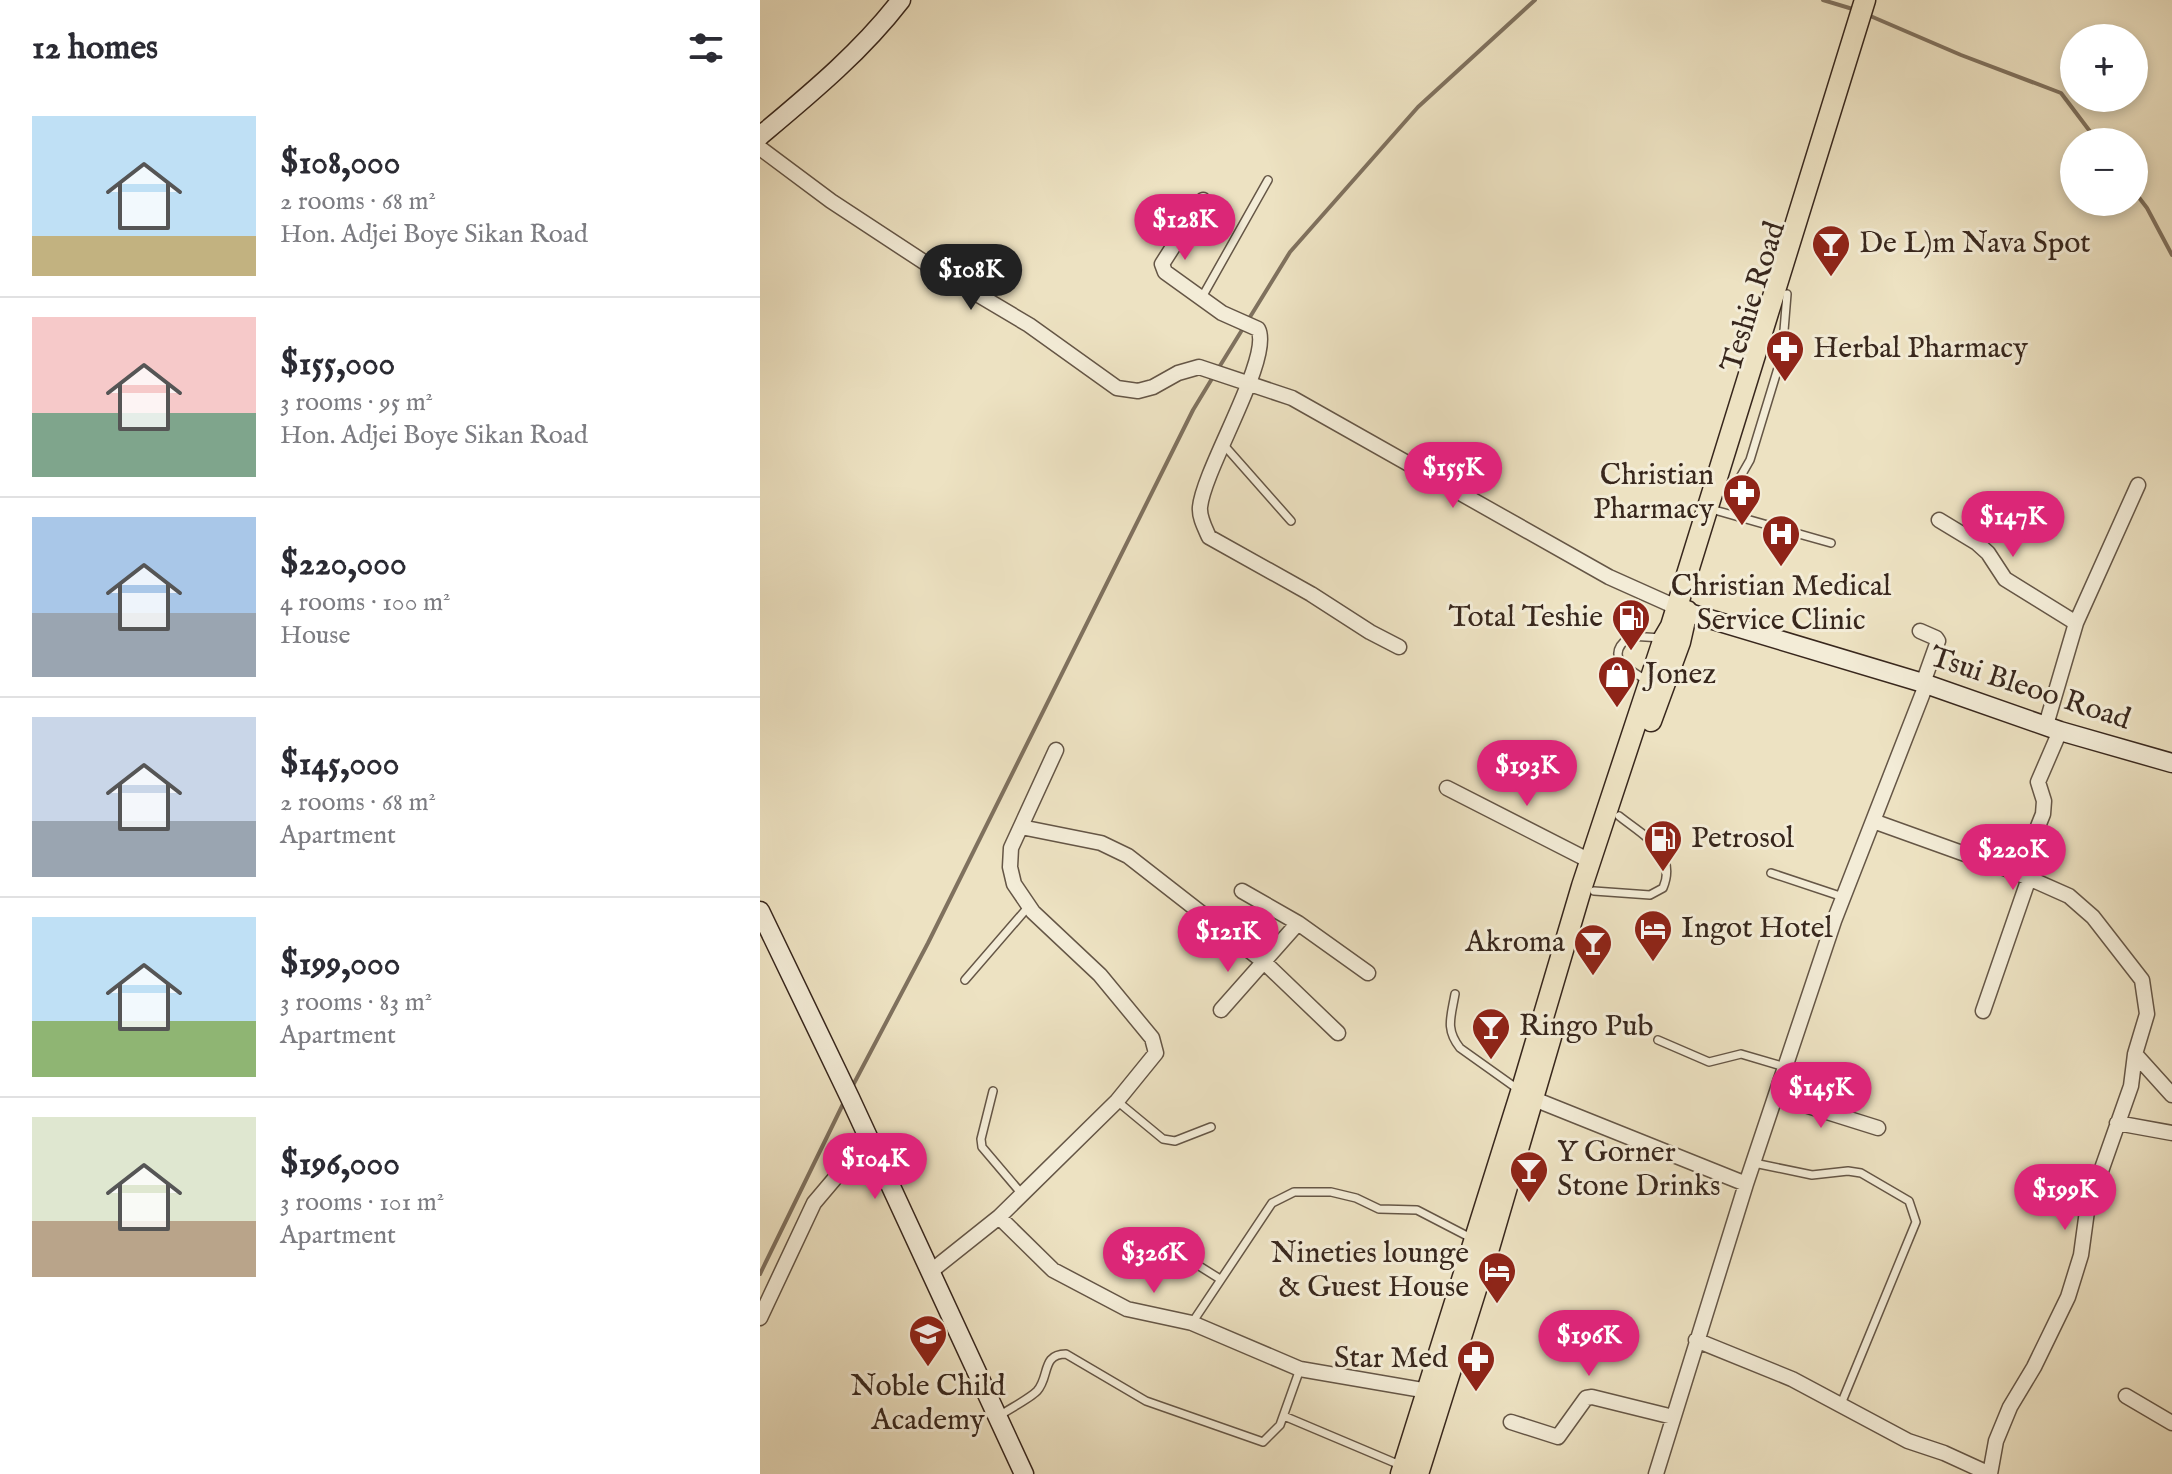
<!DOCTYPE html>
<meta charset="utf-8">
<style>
body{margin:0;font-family:"IM FELL English",serif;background:#f7f7f7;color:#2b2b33;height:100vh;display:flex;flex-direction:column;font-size:30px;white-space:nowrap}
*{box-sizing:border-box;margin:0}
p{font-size:26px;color:#7c7c81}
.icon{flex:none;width:44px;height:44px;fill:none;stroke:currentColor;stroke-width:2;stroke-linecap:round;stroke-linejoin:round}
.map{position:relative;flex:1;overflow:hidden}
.side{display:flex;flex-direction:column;background:#fff;width:760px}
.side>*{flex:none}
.fabs{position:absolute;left:1300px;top:24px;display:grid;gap:16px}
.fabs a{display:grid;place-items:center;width:88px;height:88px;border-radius:50%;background:#fff;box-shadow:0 4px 12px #0003;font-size:40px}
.price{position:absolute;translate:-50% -68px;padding:0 18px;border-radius:28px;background:#db2777;color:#fff;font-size:26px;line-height:52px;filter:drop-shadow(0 2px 4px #0008)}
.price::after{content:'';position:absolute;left:50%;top:48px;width:24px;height:18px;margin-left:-12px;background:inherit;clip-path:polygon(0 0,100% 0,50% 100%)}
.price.current{background:#222;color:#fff}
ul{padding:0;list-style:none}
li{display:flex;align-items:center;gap:24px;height:200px;padding:0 32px}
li+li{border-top:2px solid #e1e1e2}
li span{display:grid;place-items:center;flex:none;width:224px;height:160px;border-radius:0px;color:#555}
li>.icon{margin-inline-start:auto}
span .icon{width:96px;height:96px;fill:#fffc;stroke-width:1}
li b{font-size:34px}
h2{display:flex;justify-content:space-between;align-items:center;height:96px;padding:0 32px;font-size:34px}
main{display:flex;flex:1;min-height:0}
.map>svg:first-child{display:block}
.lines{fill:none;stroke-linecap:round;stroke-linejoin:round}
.stream{stroke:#7f715e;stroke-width:4}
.lane-casing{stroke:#655646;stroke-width:10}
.street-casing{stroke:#655646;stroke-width:17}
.secondary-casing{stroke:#38271d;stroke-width:21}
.primary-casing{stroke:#38271d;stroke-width:23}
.lane{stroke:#f3ecd7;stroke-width:7}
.street{stroke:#f3ecd7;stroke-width:14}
.secondary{stroke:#f3ecd7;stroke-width:18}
.primary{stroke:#ede2c2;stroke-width:20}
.labels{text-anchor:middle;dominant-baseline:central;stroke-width:6;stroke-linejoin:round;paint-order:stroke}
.poi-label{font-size:30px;fill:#38271d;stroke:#f3ecd7;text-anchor:start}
.street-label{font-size:30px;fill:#38271d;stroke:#f3ecd7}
</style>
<main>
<section class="side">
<h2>12 homes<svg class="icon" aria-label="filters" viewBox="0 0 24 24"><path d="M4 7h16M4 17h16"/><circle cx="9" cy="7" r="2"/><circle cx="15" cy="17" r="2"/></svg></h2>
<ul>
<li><span style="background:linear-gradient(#bfe0f5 75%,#c2b280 0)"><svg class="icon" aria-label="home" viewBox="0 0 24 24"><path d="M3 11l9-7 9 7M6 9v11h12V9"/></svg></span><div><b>$108,000</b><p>2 rooms · 68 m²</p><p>Hon. Adjei Boye Sikan Road</p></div></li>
<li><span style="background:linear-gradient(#f6c9c9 60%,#7fa58c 0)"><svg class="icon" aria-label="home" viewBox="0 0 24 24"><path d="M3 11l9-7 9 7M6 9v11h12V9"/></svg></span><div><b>$155,000</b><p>3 rooms · 95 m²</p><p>Hon. Adjei Boye Sikan Road</p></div></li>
<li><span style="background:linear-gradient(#a9c7e8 60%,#9aa5b1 0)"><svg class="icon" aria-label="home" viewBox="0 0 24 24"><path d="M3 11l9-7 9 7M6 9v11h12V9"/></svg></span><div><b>$220,000</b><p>4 rooms · 100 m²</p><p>House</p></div></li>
<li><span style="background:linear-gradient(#c9d6e8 65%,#9aa5b1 0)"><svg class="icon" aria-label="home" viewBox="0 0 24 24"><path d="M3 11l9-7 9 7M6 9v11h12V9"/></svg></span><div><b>$145,000</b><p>2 rooms · 68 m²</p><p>Apartment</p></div></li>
<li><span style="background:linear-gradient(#bfe0f5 65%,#8fb573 0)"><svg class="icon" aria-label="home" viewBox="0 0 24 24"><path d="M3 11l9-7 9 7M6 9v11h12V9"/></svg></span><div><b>$199,000</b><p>3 rooms · 83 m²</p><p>Apartment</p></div></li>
<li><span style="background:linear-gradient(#dfe7d0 65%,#b9a48a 0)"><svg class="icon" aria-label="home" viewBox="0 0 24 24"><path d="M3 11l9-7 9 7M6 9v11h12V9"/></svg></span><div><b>$196,000</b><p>3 rooms · 101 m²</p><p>Apartment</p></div></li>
</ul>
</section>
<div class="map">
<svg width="1412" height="1474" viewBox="0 0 1412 1474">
<rect width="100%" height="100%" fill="#ede2c2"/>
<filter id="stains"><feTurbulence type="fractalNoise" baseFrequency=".0025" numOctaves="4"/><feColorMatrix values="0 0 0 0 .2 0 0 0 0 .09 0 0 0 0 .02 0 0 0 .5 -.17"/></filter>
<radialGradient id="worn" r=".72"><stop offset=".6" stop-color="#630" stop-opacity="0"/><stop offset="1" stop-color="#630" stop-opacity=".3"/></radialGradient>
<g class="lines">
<path class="stream" d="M1063 0 1096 10
M1108 15 1201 55 1301 93 1338 142
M1374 191 1387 208 1412 255
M458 369 530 252 658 107 775 0
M91 1089 168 943 433 410 453 377
M0 1274 85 1100"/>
<defs>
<path id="lane" d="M441 299 508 180
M463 444 531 521
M963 492 978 481 990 460 1022 355 1027 294
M958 511 1071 543
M886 680C867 668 843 657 870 636L902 638
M1011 873 1083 897
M834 891 890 895 903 888C918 852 884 836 859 816
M205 980 269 906
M695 994C691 1017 685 1029 700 1048L759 1090
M898 1040 949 1062 981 1054 1025 1067
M233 1091 221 1139 222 1147 261 1193
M357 1101 403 1139 415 1141 451 1127
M994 1163 1052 1175 1088 1171 1101 1173 1149 1201 1156 1222 1081 1404
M401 1242 460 1279
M432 1323 512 1203 534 1192H571L596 1198 619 1209 657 1210 713 1239
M239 1416C249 1409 269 1399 277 1391 290 1377 281 1354 306 1354L386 1401 503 1442 520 1425 540 1369
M524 1416 640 1465"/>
<path id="street" d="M0 148 71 201 173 268 269 325 357 388 378 391 393 387 418 373 439 367 532 398 849 577 925 611
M443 200 402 264 405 272 462 313 498 329C513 357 444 468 440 507 439 517 445 528 449 537L551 594 610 632 639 647
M1179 520 1217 543 1228 553 1245 579 1316 623
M1160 631 1176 638 1178 641 1163 683
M1286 725 1316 623 1378 485
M687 788 830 861
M1113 821 1255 872 1309 896 1333 917 1382 980 1387 1014 1375 1054 1371 1086 1327 1211 1321 1255 1308 1297 1274 1367 1250 1407 1236 1441 1230 1474
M261 827 341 843 368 856 504 962 578 1033
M1259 874 1283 814 1284 801 1278 782 1300 731
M482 891 538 923 608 973
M461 1010 538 923
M1223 1011 1269 878
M1375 1054 1412 1095
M1016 1096 1118 1128
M774 1099 986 1184
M1357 1123 1412 1133
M239 1217 357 1101 396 1053 392 1038 340 975 273 912 254 884 250 867 251 848 296 750
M170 1272 239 1217 293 1270 367 1309 432 1323 540 1369 668 1391
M0 1318 54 1203 76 1177 115 1152
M936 1340 1032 1379 1148 1441 1184 1453 1230 1474
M1366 1396 1412 1423
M751 1422 798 1437 826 1398 832 1397 913 1417
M896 1474 986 1184 1074 921 1166 685"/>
<path id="secondary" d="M0 136C50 94 101 52 141 0
M926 612 1163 683 1300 731 1412 763
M0 911 90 1098 264 1474"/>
<path id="primary" d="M891 721 920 642 927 611
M641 1474 761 1092 822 886 904 638 911 626 1105 0
M658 1474 729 1248 791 1037"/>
</defs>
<use href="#lane" class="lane-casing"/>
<use href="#street" class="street-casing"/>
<use href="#secondary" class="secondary-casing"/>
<use href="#primary" class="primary-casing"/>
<use href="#lane" class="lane"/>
<use href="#street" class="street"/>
<use href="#secondary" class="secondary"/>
<use href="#primary" class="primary"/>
</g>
<defs>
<symbol id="bar-pin" viewBox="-11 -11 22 30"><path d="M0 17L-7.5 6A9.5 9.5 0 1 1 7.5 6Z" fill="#8f2418" stroke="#f3ecd7"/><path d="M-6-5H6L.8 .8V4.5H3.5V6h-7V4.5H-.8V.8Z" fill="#fff"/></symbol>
<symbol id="pharmacy-pin" viewBox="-11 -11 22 30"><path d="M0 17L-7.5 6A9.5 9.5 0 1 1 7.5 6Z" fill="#8f2418" stroke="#f3ecd7"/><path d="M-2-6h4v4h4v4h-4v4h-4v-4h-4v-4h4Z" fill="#fff"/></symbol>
<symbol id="hospital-pin" viewBox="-11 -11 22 30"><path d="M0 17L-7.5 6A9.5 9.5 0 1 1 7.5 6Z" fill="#8f2418" stroke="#f3ecd7"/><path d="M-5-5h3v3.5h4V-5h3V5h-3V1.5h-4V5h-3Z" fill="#fff"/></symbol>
<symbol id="fuel-pin" viewBox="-11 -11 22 30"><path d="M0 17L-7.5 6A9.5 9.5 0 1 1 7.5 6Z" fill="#8f2418" stroke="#f3ecd7"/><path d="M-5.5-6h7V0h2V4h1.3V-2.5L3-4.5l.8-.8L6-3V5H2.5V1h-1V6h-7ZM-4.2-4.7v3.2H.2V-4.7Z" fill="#fff"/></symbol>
<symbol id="shop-pin" viewBox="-11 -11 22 30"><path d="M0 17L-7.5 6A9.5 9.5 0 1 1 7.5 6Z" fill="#8f2418" stroke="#f3ecd7"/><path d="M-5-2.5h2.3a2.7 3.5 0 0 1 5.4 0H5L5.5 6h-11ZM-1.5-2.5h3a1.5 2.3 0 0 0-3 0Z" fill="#fff"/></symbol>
<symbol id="hotel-pin" viewBox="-11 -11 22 30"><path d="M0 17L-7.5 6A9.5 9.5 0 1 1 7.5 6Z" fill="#8f2418" stroke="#f3ecd7"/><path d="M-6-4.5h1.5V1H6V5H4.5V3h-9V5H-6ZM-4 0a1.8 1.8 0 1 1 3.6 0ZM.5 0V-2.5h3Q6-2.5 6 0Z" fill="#fff"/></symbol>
<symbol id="school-pin" viewBox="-11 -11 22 30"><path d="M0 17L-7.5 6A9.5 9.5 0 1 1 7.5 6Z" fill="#8f2418" stroke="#f3ecd7"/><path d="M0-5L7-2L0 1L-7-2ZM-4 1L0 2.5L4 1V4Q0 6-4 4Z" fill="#fff"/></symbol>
</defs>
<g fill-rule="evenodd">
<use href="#bar-pin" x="1049" y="222" width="44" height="60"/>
<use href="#pharmacy-pin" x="1003" y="327" width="44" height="60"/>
<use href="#pharmacy-pin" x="960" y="471" width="44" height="60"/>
<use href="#hospital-pin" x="999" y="512" width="44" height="60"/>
<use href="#fuel-pin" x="849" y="596" width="44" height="60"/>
<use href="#shop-pin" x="835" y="653" width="44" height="60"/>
<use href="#fuel-pin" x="881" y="817" width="44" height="60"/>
<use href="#hotel-pin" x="871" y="907" width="44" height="60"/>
<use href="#bar-pin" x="811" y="921" width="44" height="60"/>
<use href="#bar-pin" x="709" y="1005" width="44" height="60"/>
<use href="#bar-pin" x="747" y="1148" width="44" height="60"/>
<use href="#hotel-pin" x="715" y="1249" width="44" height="60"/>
<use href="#school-pin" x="146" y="1312" width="44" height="60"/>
<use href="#pharmacy-pin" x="694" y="1337" width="44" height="60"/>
</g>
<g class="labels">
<g class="poi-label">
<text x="1099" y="244">De L)m Nava Spot</text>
<text x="1053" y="349">Herbal Pharmacy</text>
<text x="954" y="476" text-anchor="end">Christian<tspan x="954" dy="34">Pharmacy</tspan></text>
<text x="1021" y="587" text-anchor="middle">Christian Medical<tspan x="1021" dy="34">Service Clinic</tspan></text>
<text x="843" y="618" text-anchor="end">Total Teshie</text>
<text x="885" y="675">Jonez</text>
<text x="931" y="839">Petrosol</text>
<text x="921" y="929">Ingot Hotel</text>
<text x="805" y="943" text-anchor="end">Akroma</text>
<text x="759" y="1027">Ringo Pub</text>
<text x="797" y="1153">Y Gorner<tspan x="797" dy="34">Stone Drinks</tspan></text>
<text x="709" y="1254" text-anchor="end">Nineties lounge<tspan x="709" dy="34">&amp; Guest House</tspan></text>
<text x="688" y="1359" text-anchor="end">Star Med</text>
<text x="168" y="1387" text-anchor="middle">Noble Child<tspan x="168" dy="34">Academy</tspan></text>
</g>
<g class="street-label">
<text transform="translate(994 297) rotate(-73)">Teshie Road</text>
<text transform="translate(1270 689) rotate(18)">Tsui Bleoo Road</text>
</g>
</g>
<rect width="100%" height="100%" filter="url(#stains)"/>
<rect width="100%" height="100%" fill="url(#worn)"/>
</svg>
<div class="fabs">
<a>+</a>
<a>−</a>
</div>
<b class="price" style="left:425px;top:262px">$128K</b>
<b class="price current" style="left:211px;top:312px">$108K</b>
<b class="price" style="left:693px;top:510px">$155K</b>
<b class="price" style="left:1253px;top:559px">$147K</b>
<b class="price" style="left:767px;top:808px">$193K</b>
<b class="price" style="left:1253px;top:892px">$220K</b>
<b class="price" style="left:468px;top:974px">$121K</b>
<b class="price" style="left:1061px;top:1130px">$145K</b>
<b class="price" style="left:115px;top:1201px">$104K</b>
<b class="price" style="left:1305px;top:1232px">$199K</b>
<b class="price" style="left:394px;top:1295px">$326K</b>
<b class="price" style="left:829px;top:1378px">$196K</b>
</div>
</main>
